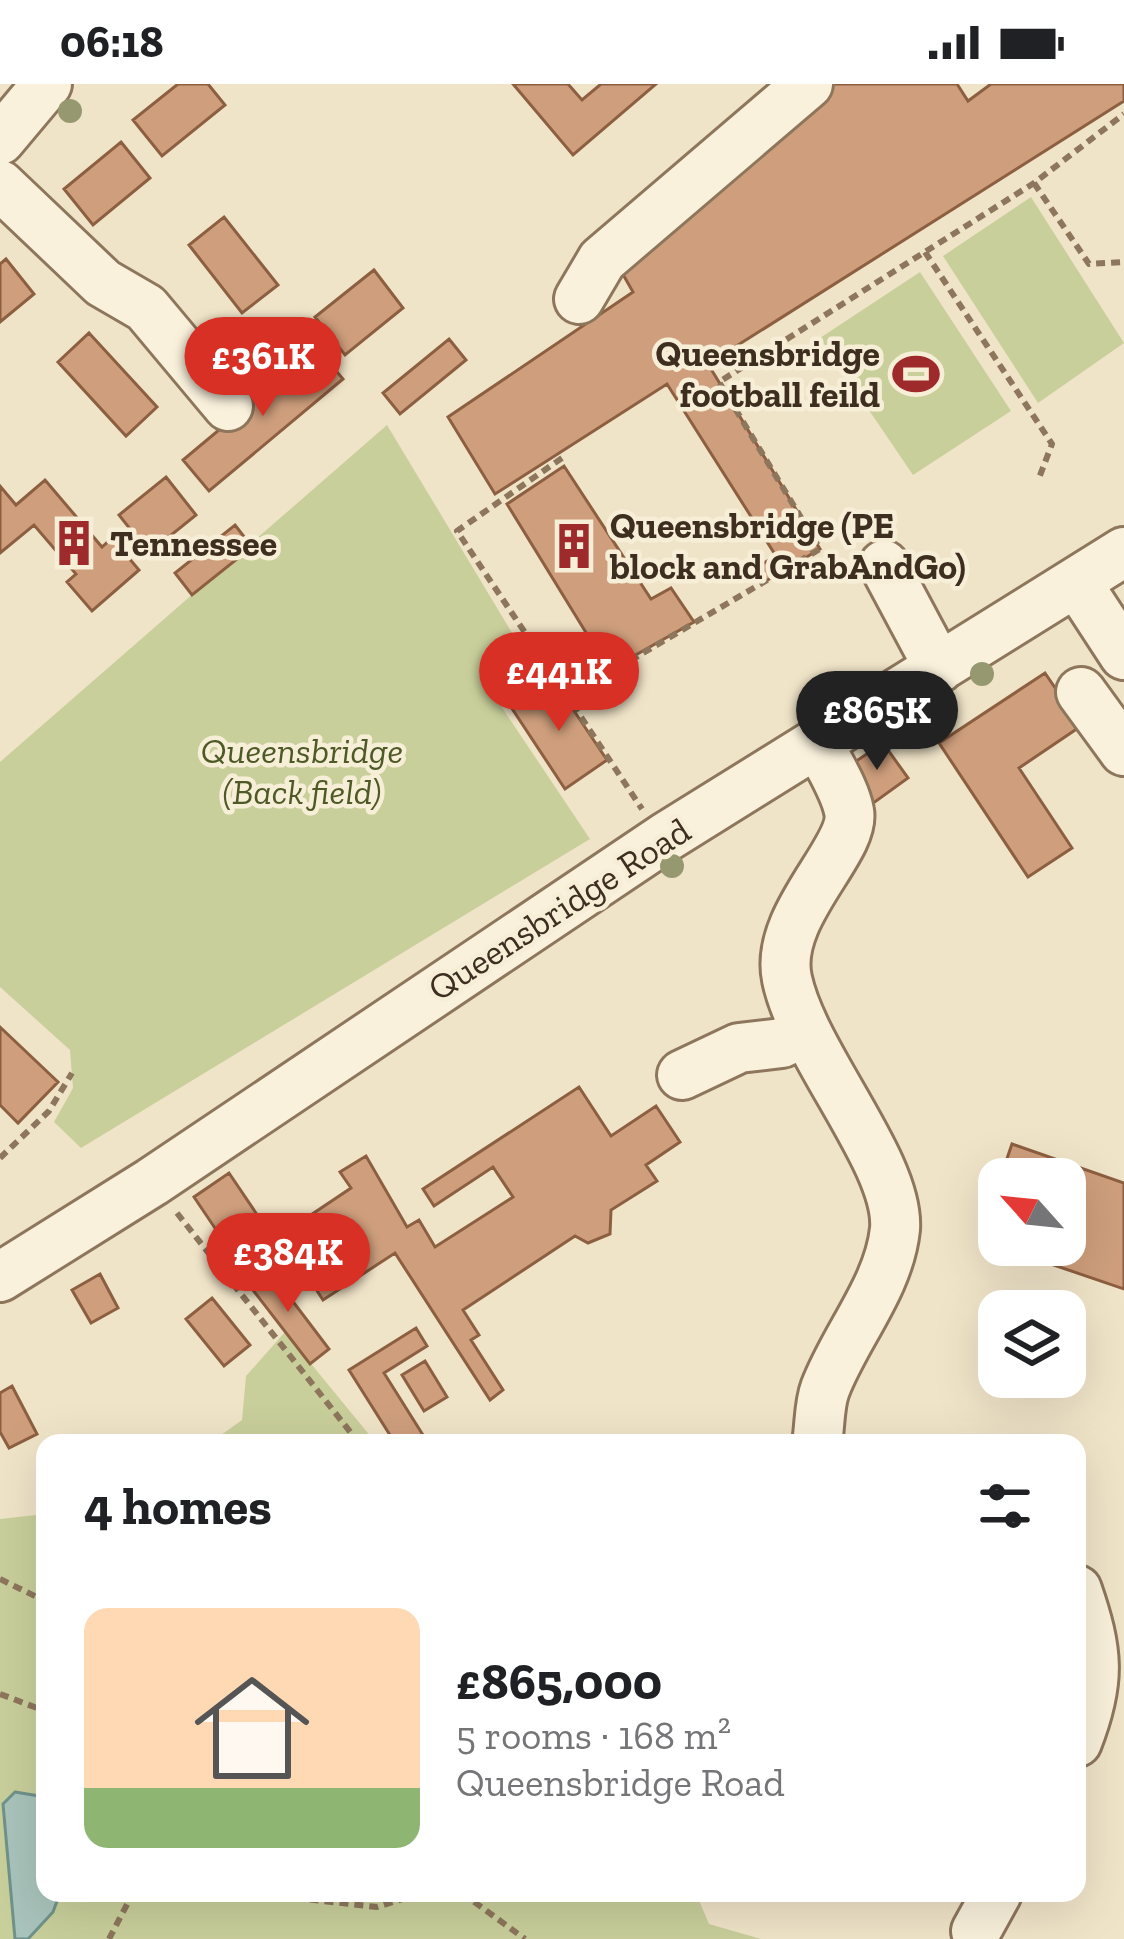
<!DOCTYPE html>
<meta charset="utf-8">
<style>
body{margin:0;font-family:"Zilla Slab",serif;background:#f6f6f6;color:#202124;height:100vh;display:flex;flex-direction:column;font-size:45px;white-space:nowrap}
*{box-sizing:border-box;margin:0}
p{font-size:39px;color:#757577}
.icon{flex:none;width:66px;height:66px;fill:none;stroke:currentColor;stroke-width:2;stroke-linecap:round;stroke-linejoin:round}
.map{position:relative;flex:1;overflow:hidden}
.panel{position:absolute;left:36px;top:1350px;width:1050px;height:468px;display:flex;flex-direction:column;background:#fff;border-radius:24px;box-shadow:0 12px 48px #0002}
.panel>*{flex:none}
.needle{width:78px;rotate:297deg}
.controls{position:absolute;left:978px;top:1074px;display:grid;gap:24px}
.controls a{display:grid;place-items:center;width:108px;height:108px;border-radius:24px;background:#fff;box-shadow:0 12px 48px #0002;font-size:60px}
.price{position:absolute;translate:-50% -102px;padding:0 27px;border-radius:42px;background:#d93025;color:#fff;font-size:39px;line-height:78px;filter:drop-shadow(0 3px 6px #0008)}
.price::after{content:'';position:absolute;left:50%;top:72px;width:36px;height:27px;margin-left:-18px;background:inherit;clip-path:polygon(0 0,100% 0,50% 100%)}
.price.on{background:#222;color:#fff}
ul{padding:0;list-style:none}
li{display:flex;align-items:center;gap:36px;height:300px;padding:0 48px}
li span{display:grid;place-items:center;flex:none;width:336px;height:240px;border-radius:24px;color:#555}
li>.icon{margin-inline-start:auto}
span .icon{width:144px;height:144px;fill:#fffc;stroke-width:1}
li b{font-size:51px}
h2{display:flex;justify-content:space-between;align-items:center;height:144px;padding:0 48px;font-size:51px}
.status{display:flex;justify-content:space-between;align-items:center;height:84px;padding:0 60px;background:#fff;direction:ltr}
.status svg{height:33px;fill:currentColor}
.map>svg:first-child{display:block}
.green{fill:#c9cf9b}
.water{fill:#a9c4bc;stroke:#6f938a;stroke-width:3}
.building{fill:#cf9f7d;stroke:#8d5f41;stroke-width:3}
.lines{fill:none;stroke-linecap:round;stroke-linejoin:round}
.minor-casing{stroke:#8d765c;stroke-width:54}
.path{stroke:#8d765c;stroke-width:6;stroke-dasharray:9 6;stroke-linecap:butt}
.minor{stroke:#faf1dc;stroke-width:48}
.tree{fill:#96986f}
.labels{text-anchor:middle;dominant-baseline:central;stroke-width:9;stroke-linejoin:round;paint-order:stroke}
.poi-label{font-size:36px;font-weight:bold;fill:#3d2e20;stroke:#f7eed8;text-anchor:start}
.park-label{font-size:36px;font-style:italic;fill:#4d5a26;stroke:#f7eed8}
.street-label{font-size:36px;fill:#3d2e20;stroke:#f7eed8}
</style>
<div class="status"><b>06:18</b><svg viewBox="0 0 49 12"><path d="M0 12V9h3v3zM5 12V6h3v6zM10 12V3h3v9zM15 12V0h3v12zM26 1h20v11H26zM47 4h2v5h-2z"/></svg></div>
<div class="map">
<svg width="1124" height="1855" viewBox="0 0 1124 1855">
<rect width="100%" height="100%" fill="#f0e4c8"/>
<path class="green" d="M1031 113 1124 259 1038 319 943 172Z
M920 188 1011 327 913 391 820 254Z
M387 341 541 597 501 622 590 755 81 1064 54 1038 73 1004 70 966 0 903V678Z
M285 1248 376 1359H210L242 1336 246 1292Z
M45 1430V1809H696L709 1840 761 1855H0V1435Z"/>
<path class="water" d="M15 1708 39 1712 45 1719V1809H60L53 1828 28 1855H15L3 1720Z"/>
<path class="building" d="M178 0H208L225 21 162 72 133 36Z
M513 0H568L582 16 601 0H656L573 71Z
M822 0H957L968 17 991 0H1124V17L708 280 820 465 766 497 757 483 776 472 667 300 495 410 448 333 633 208 612 171Z
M121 58 150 94 93 141 64 105Z
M224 133 278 201 242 229 189 161Z
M6 175 34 210 0 238V180Z
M374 186 403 224 345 271 315 233Z
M89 249 157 323 126 352 58 278Z
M449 255 466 276 400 330 383 309Z
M317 264 343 295 209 407 183 376Z
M564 382 651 515 671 504 694 538 609 586 507 420Z
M166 393 196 431 149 469 119 431Z
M45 396 102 463 112 454 139 486 92 527 67 498 76 490 34 441 0 469V402L16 421Z
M235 441 252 463 192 511 175 489Z
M1045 589 1081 642 1019 684 1072 764 1028 793 939 659Z
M554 597 607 676 565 705 511 623Z
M883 659 908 694 872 720 846 684Z
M0 943 58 998 18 1039 0 1021Z
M579 1003 611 1052 656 1022 680 1058 646 1081 657 1097 611 1126 610 1150 588 1159 575 1152 463 1226 479 1251 471 1256 503 1306 490 1316 395 1169 323 1216 281 1151 351 1104 340 1088 366 1072 407 1143 419 1136 435 1163 513 1113 493 1083 434 1122 423 1105Z
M1012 1060 1124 1099V1205L1042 1177 1048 1161H1065V1095H1000Z
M229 1089 258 1132 223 1156 194 1113Z
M266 1182 329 1265 310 1280 246 1197Z
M100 1190 118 1224 91 1239 72 1206Z
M212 1214 250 1261 224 1282 186 1235Z
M416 1244 427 1262 384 1289 428 1359H395L349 1286Z
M425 1277 447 1313 424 1327 402 1291Z
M12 1302 37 1350 9 1364 0 1348V1309Z"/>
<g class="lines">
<defs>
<path id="minor" d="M0 56 47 0
M0 101 103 199 146 224 228 322
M579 215 602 176 808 0
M884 481 939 584
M1077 499 1124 571
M1081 608 1124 667
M682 991 739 964 782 959 805 945
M0 1193 152 1098 666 753 1124 468
M817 1359C820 1342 819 1321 825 1305 845 1252 889 1203 895 1145 900 1079 803 972 787 895 773 831 857 765 849 727 845 705 828 680 819 660
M1077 1506C1098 1567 1101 1597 1077 1658
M976 1847 997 1809"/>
</defs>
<use href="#minor" class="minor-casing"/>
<path class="path" d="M1034 99 1089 180 1124 178
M925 168 1052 360 1039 394
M562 374 457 447 548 583 588 555 609 589 820 465 719 298 1034 99 1124 30
M548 583 642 725
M0 1074 49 1027 72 989
M177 1129 359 1359
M0 1495 45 1517
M0 1610 45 1627
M250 1809 377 1823 422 1809
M462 1809 525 1855
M109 1855 133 1809"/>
<use href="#minor" class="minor"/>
</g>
<g class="tree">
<circle cx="70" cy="27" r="12"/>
<circle cx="982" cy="590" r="12"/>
<circle cx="895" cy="640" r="12"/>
<circle cx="672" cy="782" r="12"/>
</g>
<defs>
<symbol id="stadium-bare" viewBox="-9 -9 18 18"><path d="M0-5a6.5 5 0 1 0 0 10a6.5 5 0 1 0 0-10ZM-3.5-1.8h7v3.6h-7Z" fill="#9e2a2b" stroke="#f7eed8" stroke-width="2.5" paint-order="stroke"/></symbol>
<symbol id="building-bare" viewBox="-9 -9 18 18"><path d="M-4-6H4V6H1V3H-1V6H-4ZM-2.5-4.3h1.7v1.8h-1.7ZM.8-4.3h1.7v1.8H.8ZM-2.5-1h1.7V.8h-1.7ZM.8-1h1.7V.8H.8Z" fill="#9e2a2b" stroke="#f7eed8" stroke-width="2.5" paint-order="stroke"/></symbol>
</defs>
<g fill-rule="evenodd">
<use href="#stadium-bare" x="883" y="257" width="66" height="66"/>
<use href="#building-bare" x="41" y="426" width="66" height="66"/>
<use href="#building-bare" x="541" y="429" width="66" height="66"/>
</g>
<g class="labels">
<g class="poi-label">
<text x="880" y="269" text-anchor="end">Queensbridge<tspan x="880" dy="41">football feild</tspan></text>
<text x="610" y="441">Queensbridge (PE<tspan x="610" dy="41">block and GrabAndGo)</tspan></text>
<text x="110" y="459">Tennessee</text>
</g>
<g class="park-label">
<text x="302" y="666">Queensbridge<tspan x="302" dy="41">(Back field)</tspan></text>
</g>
<g class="street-label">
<text transform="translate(559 825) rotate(-33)">Queensbridge Road</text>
</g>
</g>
</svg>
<div class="controls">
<a><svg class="needle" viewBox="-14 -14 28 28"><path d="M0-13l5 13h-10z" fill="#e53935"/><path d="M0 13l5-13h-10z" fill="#757577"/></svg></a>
<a><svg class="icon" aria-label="layers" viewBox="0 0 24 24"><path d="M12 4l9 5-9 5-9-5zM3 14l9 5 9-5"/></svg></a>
</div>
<b class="price" style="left:263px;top:335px">£361K</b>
<b class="price" style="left:559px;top:650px">£441K</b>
<b class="price on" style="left:877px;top:689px">£865K</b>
<b class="price" style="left:288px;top:1231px">£384K</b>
<section class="panel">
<h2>4 homes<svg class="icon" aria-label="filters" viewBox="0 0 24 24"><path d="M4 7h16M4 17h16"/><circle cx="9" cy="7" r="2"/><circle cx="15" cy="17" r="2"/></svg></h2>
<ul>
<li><span style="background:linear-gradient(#ffd9b3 75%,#8fb573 0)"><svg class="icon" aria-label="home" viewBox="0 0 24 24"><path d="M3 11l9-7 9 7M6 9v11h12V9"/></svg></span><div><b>£865,000</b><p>5 rooms · 168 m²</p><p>Queensbridge Road</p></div></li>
</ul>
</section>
</div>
